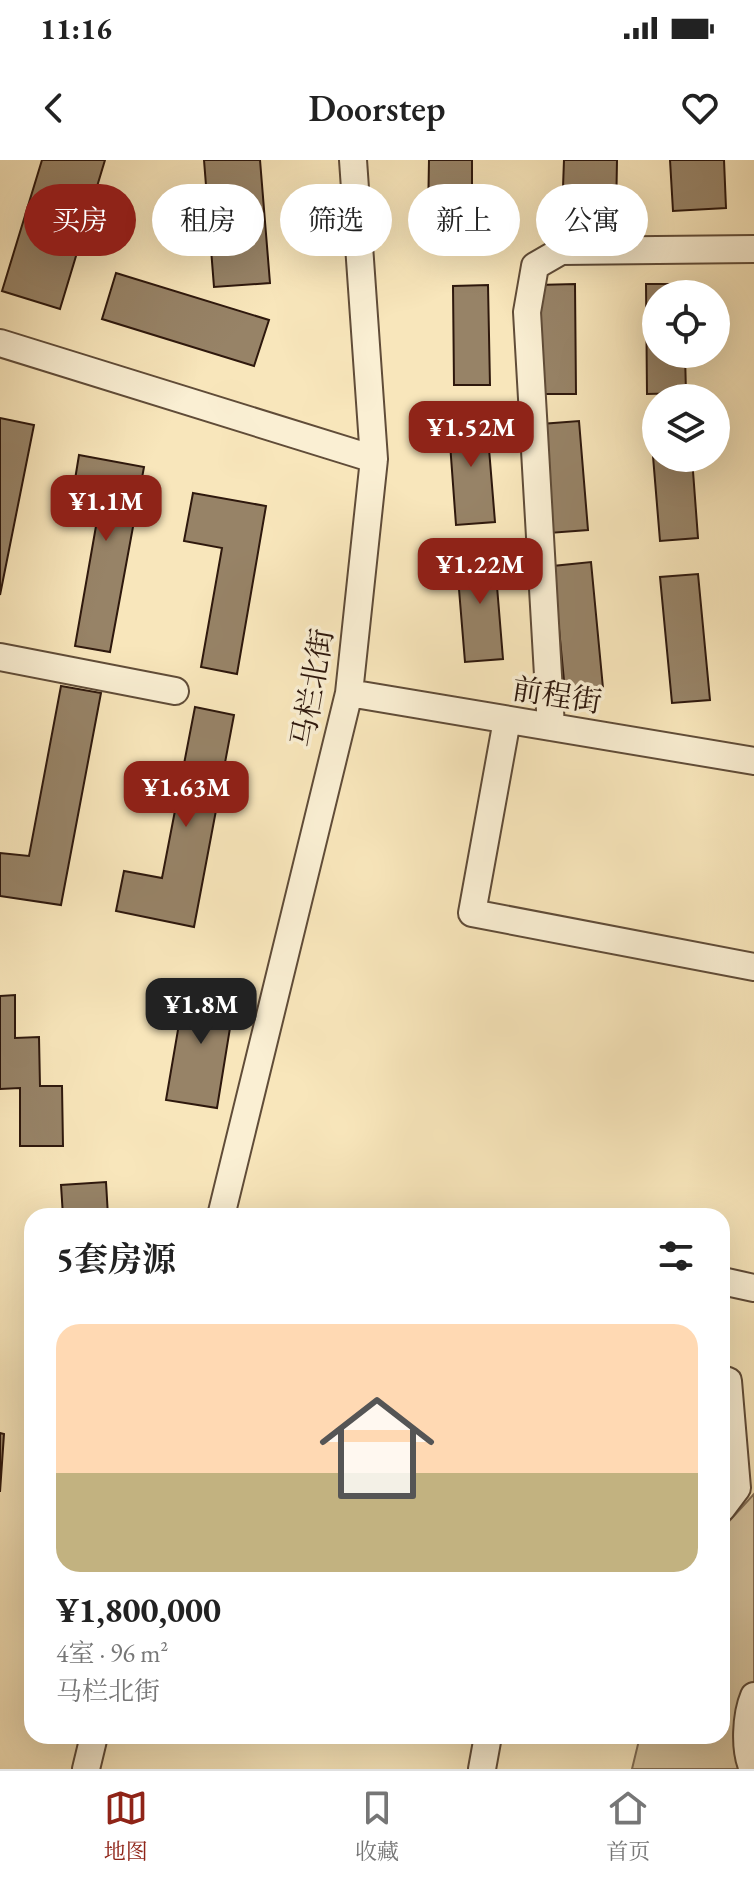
<!DOCTYPE html>
<html lang="zh">
<meta charset="utf-8">
<style>
body{margin:0;font-family:"EB Garamond","Noto Serif SC",serif;background:#f6f6f6;color:#222;height:100vh;display:flex;flex-direction:column;font-size:30px;white-space:nowrap}
*{box-sizing:border-box;margin:0}
p{font-size:26px;color:#767676}
.icon{flex:none;width:44px;height:44px;fill:none;stroke:currentColor;stroke-width:2;stroke-linecap:round;stroke-linejoin:round}
.map{position:relative;flex:1;overflow:hidden}
.sheet{position:absolute;left:24px;top:1048px;width:706px;height:536px;display:flex;flex-direction:column;background:#fff;border-radius:24px;box-shadow:0 8px 32px #0002}
.sheet>*{flex:none}
.guide{position:absolute;left:24px;top:24px;width:706px;height:72px;display:flex;gap:16px}
.fabs{position:absolute;left:642px;top:120px;display:grid;gap:16px}
.fabs a{display:grid;place-items:center;width:88px;height:88px;border-radius:50%;background:#fff;box-shadow:0 8px 32px #0002;font-size:40px}
.price{position:absolute;translate:-50% -68px;padding:0 18px;border-radius:16px;background:#8f2418;color:#fff;font-size:26px;line-height:52px;filter:drop-shadow(0 2px 4px #0008)}
.price::after{content:'';position:absolute;left:50%;top:48px;width:24px;height:18px;margin-left:-12px;background:inherit;clip-path:polygon(0 0,100% 0,50% 100%)}
.price.on{background:#222;color:#fff}
ul{padding:0;list-style:none}
li{display:grid;align-content:center;gap:16px;height:424px;padding:0 32px}
li+li{border-top:2px solid #e0e0e0}
li span{display:grid;place-items:center;height:248px;border-radius:24px;color:#555}
li>.icon{margin-inline-start:auto}
span .icon{width:144px;height:144px;fill:#fffc;stroke-width:1}
li b{font-size:34px}
h2{display:flex;justify-content:space-between;align-items:center;height:96px;padding:0 32px;font-size:34px}
.tag{padding:0 28px;border-radius:36px;background:#fff;box-shadow:0 8px 32px #0002;font-size:28px;line-height:72px}
.tag.on{background:#8f2418;color:#fff}
.status{display:flex;justify-content:space-between;align-items:center;height:56px;padding:0 40px;background:#fff;direction:ltr}
.status svg{height:22px;fill:currentColor}
header{display:flex;justify-content:space-between;align-items:center;height:104px;padding:0 32px;background:#fff;font-size:36px;font-weight:600}
.tab-bar{display:flex;justify-content:space-around;align-items:center;height:112px;border-top:2px solid #e0e0e0;background:#fff;font-size:22px;color:#767676}
.tab-bar a{display:grid;justify-items:center;gap:4px}
.tab-bar .on{color:#8f2418}
.map>svg:first-child{display:block}
.green{fill:#d6c39d;stroke:#826e55;stroke-width:2}
.building{fill:#978367;stroke:#2e180d;stroke-width:2}
.lines{fill:none;stroke-linecap:round;stroke-linejoin:round}
.street-casing{stroke:#604c38;stroke-width:30}
.street{stroke:#faefd3;stroke-width:26}
.labels{text-anchor:middle;dominant-baseline:central;stroke-width:7;stroke-linejoin:round;paint-order:stroke}
.street-label{font-size:30px;fill:#2e180d;stroke:#faefd3}
</style>
<div class="status"><b>11:16</b><svg viewBox="0 0 49 12"><path d="M0 12V9h3v3zM5 12V6h3v6zM10 12V3h3v9zM15 12V0h3v12zM26 1h20v11H26zM47 4h2v5h-2z"/></svg></div>
<header><svg class="icon" aria-label="back" viewBox="0 0 24 24"><path d="M15 5l-7 7 7 7"/></svg>Doorstep<svg class="icon" aria-label="heart" viewBox="0 0 24 24"><path d="M12 20l-8-8c-3-5 5-10 8-4 3-6 11-1 8 4z"/></svg></header>
<div class="map">
<svg width="754" height="1609" viewBox="0 0 754 1609">
<rect width="100%" height="100%" fill="#f8e6bb"/>
<filter id="stains"><feTurbulence type="fractalNoise" baseFrequency=".0025" numOctaves="4"/><feColorMatrix values="0 0 0 0 .2 0 0 0 0 .09 0 0 0 0 .02 0 0 0 .5 -.17"/></filter>
<radialGradient id="worn" r=".72"><stop offset=".6" stop-color="#630" stop-opacity="0"/><stop offset="1" stop-color="#630" stop-opacity=".3"/></radialGradient>
<path class="green" d="M754 1334V1609H632L640 1576H722V1369Z"/>
<path class="building" d="M42 0H105L60 149 2 131Z
M204 0H260L270 123 214 127Z
M429 0H472V56H428Z
M564 0H617L616 56 562 55Z
M670 0H724L726 48 673 51Z
M116 113 269 160 254 206 102 159Z
M575 124 576 234H539L537 125Z
M646 124H684V134H656V194H685L686 233 647 234Z
M488 125 490 225H454L453 126Z
M486 252 495 362 456 365 448 256Z
M0 258 34 265 0 435Z
M579 261 588 370 549 373 541 264Z
M656 271V298H692L698 378 660 381 651 272Z
M79 295 144 307 110 492 75 486 99 349 71 344Z
M193 333 266 346 237 514 201 507 222 388 184 381Z
M494 390 503 499 465 502 456 393Z
M591 402 603 528 565 531 553 406Z
M698 414 710 540 672 543 660 417Z
M61 526 101 533 61 745 0 736V693L29 696Z
M195 547 234 555 194 767 116 751 124 711 162 718Z
M186 823 236 831 217 948 166 940Z
M15 835V878L39 877 40 926H62L63 986H20V928L0 929V836Z
M106 1022 108 1056H63L61 1025Z
M0 1273 4 1274 0 1332Z"/>
<g class="lines">
<defs>
<path id="street" d="M0 183 374 299
M0 497 175 531
M349 533 754 601
M507 560 472 753 754 807
M551 567 527 152 535 106 561 91 754 89
M221 1056 349 533 374 299 353 0
M722 1121 754 1128
M722 1219 728 1221 737 1328 722 1348
M86 1609 94 1576
M482 1609 488 1576
M753 1609C744 1590 746 1555 754 1536"/>
</defs>
<use href="#street" class="street-casing"/>
<use href="#street" class="street"/>
</g>
<g class="labels">
<g class="street-label">
<text transform="translate(312 528) rotate(-80)">马栏北街</text>
<text transform="translate(557 535) rotate(9)">前程街</text>
</g>
</g>
<rect width="100%" height="100%" filter="url(#stains)"/>
<rect width="100%" height="100%" fill="url(#worn)"/>
</svg>
<div class="fabs">
<a><svg class="icon" aria-label="locate" viewBox="0 0 24 24"><circle cx="12" cy="12" r="6"/><path d="M12 2v4M12 18v4M2 12h4M18 12h4"/></svg></a>
<a><svg class="icon" aria-label="layers" viewBox="0 0 24 24"><path d="M12 4l9 5-9 5-9-5zM3 14l9 5 9-5"/></svg></a>
</div>
<b class="price" style="left:471px;top:309px">¥1.52M</b>
<b class="price" style="left:106px;top:383px">¥1.1M</b>
<b class="price" style="left:480px;top:446px">¥1.22M</b>
<b class="price" style="left:186px;top:669px">¥1.63M</b>
<b class="price on" style="left:201px;top:886px">¥1.8M</b>
<div class="guide">
<a class="tag on">买房</a>
<a class="tag">租房</a>
<a class="tag">筛选</a>
<a class="tag">新上</a>
<a class="tag">公寓</a>
</div>
<section class="sheet">
<h2>5套房源<svg class="icon" aria-label="filters" viewBox="0 0 24 24"><path d="M4 7h16M4 17h16"/><circle cx="9" cy="7" r="2"/><circle cx="15" cy="17" r="2"/></svg></h2>
<ul>
<li><span style="background:linear-gradient(#ffd9b3 60%,#c2b280 0)"><svg class="icon" aria-label="home" viewBox="0 0 24 24"><path d="M3 11l9-7 9 7M6 9v11h12V9"/></svg></span><div><b>¥1,800,000</b><p>4室 · 96 m²</p><p>马栏北街</p></div></li>
</ul>
</section>
</div>
<nav class="tab-bar">
<a class="on"><svg class="icon" aria-label="map" viewBox="0 0 24 24"><path d="M3 6l6-2 6 2 6-2v14l-6 2-6-2-6 2zM9 4v14M15 6v14"/></svg>地图</a>
<a><svg class="icon" aria-label="saved" viewBox="0 0 24 24"><path d="M7 4h10v16l-5-4-5 4z"/></svg>收藏</a>
<a><svg class="icon" aria-label="home" viewBox="0 0 24 24"><path d="M3 11l9-7 9 7M6 9v11h12V9"/></svg>首页</a>
</nav>
